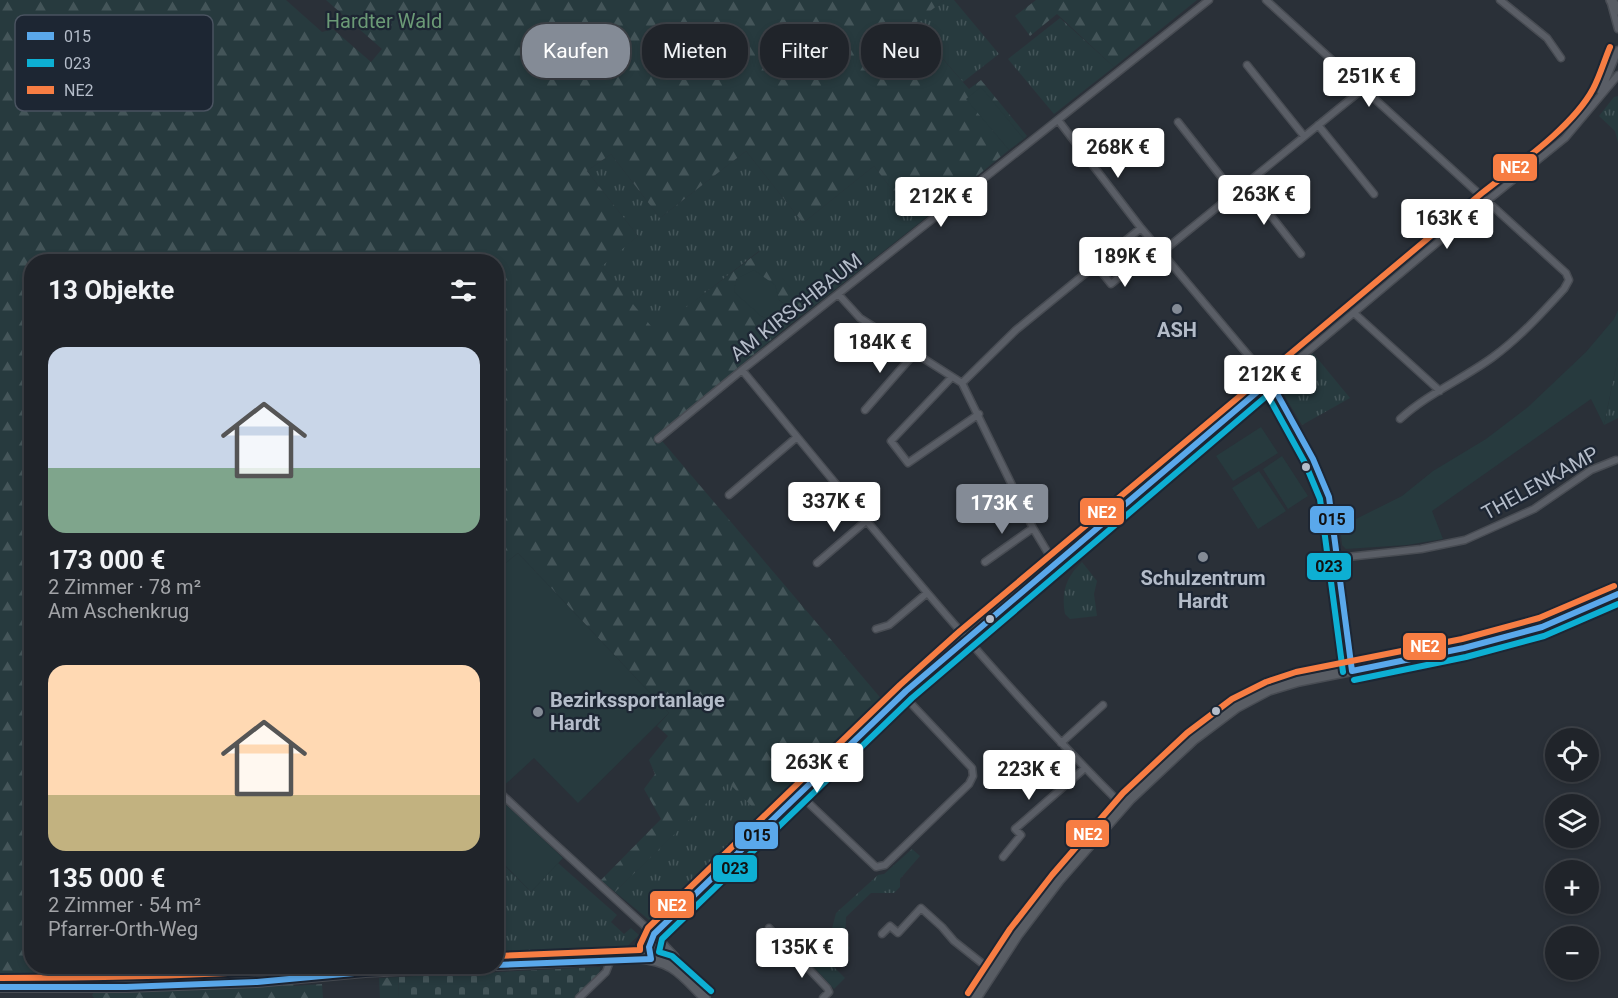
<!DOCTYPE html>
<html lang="de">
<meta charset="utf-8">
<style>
body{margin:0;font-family:Roboto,sans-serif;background:#282c32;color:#f1f3f6;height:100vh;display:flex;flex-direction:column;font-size:22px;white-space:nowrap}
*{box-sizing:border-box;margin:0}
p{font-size:20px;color:#a2a4a8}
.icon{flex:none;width:33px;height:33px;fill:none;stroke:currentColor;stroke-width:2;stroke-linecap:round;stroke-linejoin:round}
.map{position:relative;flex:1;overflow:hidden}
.sheet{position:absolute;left:24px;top:254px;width:480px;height:720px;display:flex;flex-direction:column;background:#20242a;border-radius:24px;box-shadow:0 3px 9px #0003,0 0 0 2px #3d4147}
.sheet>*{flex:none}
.hud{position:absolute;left:522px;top:24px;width:570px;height:54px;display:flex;gap:12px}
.controls{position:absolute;left:1545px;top:728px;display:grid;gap:12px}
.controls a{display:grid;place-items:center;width:54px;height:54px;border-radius:50%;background:#20242a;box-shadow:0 3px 9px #0003,0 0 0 2px #3d4147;font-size:30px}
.price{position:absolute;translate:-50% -51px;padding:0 14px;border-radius:6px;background:#fff;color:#222;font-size:20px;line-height:39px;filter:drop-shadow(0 2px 3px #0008)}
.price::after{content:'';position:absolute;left:50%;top:36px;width:18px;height:14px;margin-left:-9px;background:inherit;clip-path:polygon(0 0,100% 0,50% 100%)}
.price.active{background:#848b96;color:#fff}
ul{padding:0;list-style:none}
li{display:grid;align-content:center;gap:12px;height:318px;padding:0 24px}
li span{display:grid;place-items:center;height:186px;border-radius:18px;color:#555}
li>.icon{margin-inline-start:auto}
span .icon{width:108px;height:108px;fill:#fffc;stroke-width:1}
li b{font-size:26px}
h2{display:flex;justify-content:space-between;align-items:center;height:72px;padding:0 24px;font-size:26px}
.tag{padding:0 21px;border-radius:24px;background:#20242a;box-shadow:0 3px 9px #0003,0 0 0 2px #3d4147;font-size:21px;line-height:54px}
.tag.active{background:#848b96;color:#fff}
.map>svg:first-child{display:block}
.grass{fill:url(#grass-tufts)}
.forest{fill:url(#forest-firs)}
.cemetery{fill:url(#cemetery-stones)}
.green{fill:#273a3e}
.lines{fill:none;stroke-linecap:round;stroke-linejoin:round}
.street-casing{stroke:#484c53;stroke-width:9}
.secondary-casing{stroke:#484c53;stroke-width:12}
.street{stroke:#5a5e66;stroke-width:6}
.secondary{stroke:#595d64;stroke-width:9}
.bus-1-casing{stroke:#1d2633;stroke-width:10}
.bus-2-casing{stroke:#1d2633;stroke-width:10}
.bus-3-casing{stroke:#1d2633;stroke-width:10}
.bus-1{stroke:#5aa8eb;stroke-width:6}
.bus-2{stroke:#0dafd3;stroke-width:6}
.bus-3{stroke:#f77d43;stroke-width:6}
.poi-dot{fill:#848b96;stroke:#1d2633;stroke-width:2}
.bus-dot{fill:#b4bcc9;stroke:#1d2633;stroke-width:2}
.labels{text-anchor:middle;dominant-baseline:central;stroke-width:4.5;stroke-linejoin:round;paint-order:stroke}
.park-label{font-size:20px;fill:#6b9a76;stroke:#1d2633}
.street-label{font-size:20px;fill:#b4bcc9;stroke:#1d2633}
.poi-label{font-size:20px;font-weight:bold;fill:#b4bcc9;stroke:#1d2633}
.key{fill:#1d2633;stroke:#4a5360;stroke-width:1.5}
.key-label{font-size:16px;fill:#b4bcc9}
.line-badge{stroke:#1d2633;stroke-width:2}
.badge-label{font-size:16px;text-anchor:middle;font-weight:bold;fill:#fff}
.pale-badge-label{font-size:16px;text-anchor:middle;font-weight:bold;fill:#111}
</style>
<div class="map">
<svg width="1618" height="998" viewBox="0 0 1618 998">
<defs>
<pattern id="grass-tufts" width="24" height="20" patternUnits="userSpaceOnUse" patternTransform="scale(1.5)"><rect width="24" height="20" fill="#273a3e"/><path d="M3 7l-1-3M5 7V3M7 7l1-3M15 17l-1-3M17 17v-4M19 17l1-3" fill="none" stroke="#445559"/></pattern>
<pattern id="forest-firs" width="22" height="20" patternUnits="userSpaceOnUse" patternTransform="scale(1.5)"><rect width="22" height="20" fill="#273a3e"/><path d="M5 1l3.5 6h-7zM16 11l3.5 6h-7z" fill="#445559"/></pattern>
<pattern id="cemetery-stones" width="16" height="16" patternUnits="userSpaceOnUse" patternTransform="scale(1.5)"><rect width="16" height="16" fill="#273a3e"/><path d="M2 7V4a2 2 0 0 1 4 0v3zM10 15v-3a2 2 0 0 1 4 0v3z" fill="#445559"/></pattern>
</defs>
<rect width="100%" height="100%" fill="#2a3038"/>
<path class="grass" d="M944 0H954L999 54 963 82 913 24Z
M1060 18 1114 67 1054 114 1008 59Z
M1618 96V143L1615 131 1599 116 1614 97Z
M746 151 803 223 874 166 918 224 809 310 759 251 655 332 601 265 638 236 587 171 611 154 660 218Z
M1313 353 1350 398 1302 425 1283 393 1293 386 1300 387 1308 381 1297 366Z
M1618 357V418L1604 425Z
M1082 562 1097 581 1094 594 1097 616 1070 619 1065 614C1061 592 1066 577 1082 562Z
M728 781 763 818 654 924 615 892Z
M912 849 920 856 900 879V887L894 893H871L846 917 845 943 850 948 833 966 845 978 834 989 812 965 826 952 836 913 878 875 884 874Z
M496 857 531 892 558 863 617 915 611 922 624 934 631 928 639 935 620 953 497 959Z"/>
<path class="forest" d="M0 0H286L322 32 333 29 371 62 382 49 326 0H944L913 25 969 89 981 80 1027 136 1024 139 981 88 967 99 1009 150 918 224 874 166 803 223 746 151 660 218 611 154 587 171 638 236 602 266 655 331 760 251 809 310 801 316 779 300 761 316 787 327 657 435 884 702 763 818 728 782 615 892 601 880 661 819 644 789 655 774 649 760 668 736 657 726 669 713 518 553 497 570 496 261H32V966H293L294 986 322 984 323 998H94L92 995 103 981 0 980Z
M1036 0H1197L1114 67 1057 14 1030 36 1015 16Z
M398 977 399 998H380L379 978Z"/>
<path class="cemetery" d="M600 967 599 976 574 998H399L398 977Z"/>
<path class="green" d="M981 87 1024 139 1009 150 966 99Z
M754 270 775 285 779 300 801 316 787 327 761 316 734 292 736 279Z
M1618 310V357L1604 425 1591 399 1432 511 1443 539 1407 545 1346 549 1342 545 1340 527 1402 496 1433 471 1486 439 1528 407 1586 352 1614 319Z
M1261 427 1278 453 1233 481 1216 456Z
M1282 456 1308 496 1288 509 1263 469Z
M1259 471 1286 511 1258 529 1232 488Z
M518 553 669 713 578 803 534 758 497 792V570Z
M496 795 563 858 531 892 497 857Z"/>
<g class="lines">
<defs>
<path id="street" d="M1266 0 1566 273 1569 280 1564 289C1542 313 1519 338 1493 357 1463 379 1427 394 1400 419
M1500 0 1547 38 1561 58
M1611 3 1618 29
M1247 65 1304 136
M1601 92 1618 50
M1058 120 1141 228 1270 381 1313 459 1329 497 1352 671
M1178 122 1234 193
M1318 125 1374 194
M1246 184 1301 254
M1162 252 1364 88
M1096 265 1111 284 1157 246
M839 295 860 318 962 383 1033 528 1054 563
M1354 313 1440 391
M742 370C865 519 986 670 1123 806
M952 377 891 441 908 463 979 414
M962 383 1016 330 1141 228
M865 410 914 354
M658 439 742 370 1209 0
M729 495 797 437
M1338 558 1421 549 1465 540 1534 509 1591 470 1616 460
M985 562 1033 528
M817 563 866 521
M876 629 889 625 927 593
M1061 743 1103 705
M496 789 542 832 659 939 675 956 682 973
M799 794 876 867 885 865 969 784 973 776 972 768 903 695
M1003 857 1021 835 1015 829 1085 768
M769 928 789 949 800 954 807 967 827 988 829 992 823 998
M882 934 890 926 898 933 921 908 942 927 954 941 993 972
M651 959 649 947 654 934 906 691 966 638 1488 200 1565 138 1618 75
M651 959 657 952 659 939
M579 998 606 972 611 959"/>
<path id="secondary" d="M1611 0 1618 10
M496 965 638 958C673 960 682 975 705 998
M0 987H126L257 982 365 972 477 966
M976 998 1018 934 1059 880 1130 799 1193 740 1237 707 1269 690 1299 681 1464 648 1542 627 1618 594"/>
</defs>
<use href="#street" class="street-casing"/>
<use href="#secondary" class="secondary-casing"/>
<use href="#street" class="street"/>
<use href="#secondary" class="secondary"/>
<defs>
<path id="bus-1" d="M1270 381 1313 459 1329 497 1352 671
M1352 671 1464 648 1542 627 1618 594
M651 959 649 947 654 934 906 691 1270 381
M496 965 651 959
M0 987H126L257 982 365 972 477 966"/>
<path id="bus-2" d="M1262 385 1305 463 1320 499 1343 672
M1354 680 1466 657 1544 636 1618 604
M711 991 672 956 659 952 662 939 912 698 1276 388"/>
<path id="bus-3" d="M496 956 640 950V945L648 928 900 685 960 631 1482 193C1516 166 1572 128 1593 89 1600 76 1604 61 1610 47
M0 978C111 978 221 976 332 966
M968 993 1010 929 1052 875 1123 793 1187 733 1232 699 1266 682 1296 672 1462 639 1539 618 1614 586"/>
</defs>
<use href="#bus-1" class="bus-1-casing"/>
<use href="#bus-2" class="bus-2-casing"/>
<use href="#bus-3" class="bus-3-casing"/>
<use href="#bus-1" class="bus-1"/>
<use href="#bus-2" class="bus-2"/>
<use href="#bus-3" class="bus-3"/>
</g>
<g class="poi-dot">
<circle cx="1177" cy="309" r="6"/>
<circle cx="1203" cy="557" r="6"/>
<circle cx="538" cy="712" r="6"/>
</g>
<g class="bus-dot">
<circle cx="1306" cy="467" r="5"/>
<circle cx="990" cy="619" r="5"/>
<circle cx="1216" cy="711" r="5"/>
</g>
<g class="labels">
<g class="park-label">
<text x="384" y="21">Hardter Wald</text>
</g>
<g class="street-label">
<text transform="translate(796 307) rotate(-38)">AM KIRSCHBAUM</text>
<text transform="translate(1540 483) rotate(-29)">THELENKAMP</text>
</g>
<g class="poi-label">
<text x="1177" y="330">ASH</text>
<text x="1203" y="578">Schulzentrum<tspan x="1203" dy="23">Hardt</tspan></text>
<text x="550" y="700" text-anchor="start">Bezirkssportanlage<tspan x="550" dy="23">Hardt</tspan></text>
</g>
</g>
<rect x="15" y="15" width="198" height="96" rx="9" class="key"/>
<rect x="27" y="32" width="27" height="8" fill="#5aa8eb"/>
<rect x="27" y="59" width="27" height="8" fill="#0dafd3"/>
<rect x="27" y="86" width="27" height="8" fill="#f77d43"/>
<g class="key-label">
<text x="64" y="42">015</text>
<text x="64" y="69">023</text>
<text x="64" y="96">NE2</text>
</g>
<g class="line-badge">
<rect x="1492" y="153" width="46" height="29" rx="6" fill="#f77d43"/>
<rect x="1079" y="497" width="46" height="29" rx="6" fill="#f77d43"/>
<rect x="1309" y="505" width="46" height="29" rx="6" fill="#5aa8eb"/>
<rect x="1306" y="552" width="46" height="29" rx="6" fill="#0dafd3"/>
<rect x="1402" y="632" width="45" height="29" rx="6" fill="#f77d43"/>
<rect x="1065" y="819" width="45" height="29" rx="6" fill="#f77d43"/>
<rect x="734" y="821" width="45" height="29" rx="6" fill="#5aa8eb"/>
<rect x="712" y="854" width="46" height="29" rx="6" fill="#0dafd3"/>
<rect x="649" y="890" width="46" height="29" rx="6" fill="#f77d43"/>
</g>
<g class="badge-label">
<text x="1515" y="173">NE2</text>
<text x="1102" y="518">NE2</text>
<text x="1425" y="652">NE2</text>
<text x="1088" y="840">NE2</text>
<text x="672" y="911">NE2</text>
</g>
<g class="pale-badge-label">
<text x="1332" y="525">015</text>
<text x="1329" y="572">023</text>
<text x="757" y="841">015</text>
<text x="735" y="874">023</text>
</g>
</svg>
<div class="controls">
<a><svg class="icon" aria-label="locate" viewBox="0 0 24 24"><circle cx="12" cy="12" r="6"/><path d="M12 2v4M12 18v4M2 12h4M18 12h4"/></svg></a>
<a><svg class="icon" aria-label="layers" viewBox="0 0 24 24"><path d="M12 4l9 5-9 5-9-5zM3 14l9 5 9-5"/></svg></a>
<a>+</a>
<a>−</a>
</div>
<b class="price" style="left:1369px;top:108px">251K €</b>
<b class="price" style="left:1118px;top:179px">268K €</b>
<b class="price" style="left:1264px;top:226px">263K €</b>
<b class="price" style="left:941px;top:228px">212K €</b>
<b class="price" style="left:1447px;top:250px">163K €</b>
<b class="price" style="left:1125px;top:288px">189K €</b>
<b class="price" style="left:880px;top:374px">184K €</b>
<b class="price" style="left:1270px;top:406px">212K €</b>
<b class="price" style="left:834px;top:533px">337K €</b>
<b class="price active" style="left:1002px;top:535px">173K €</b>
<b class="price" style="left:817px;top:794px">263K €</b>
<b class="price" style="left:1029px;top:801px">223K €</b>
<b class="price" style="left:802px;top:979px">135K €</b>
<div class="hud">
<a class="tag active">Kaufen</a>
<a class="tag">Mieten</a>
<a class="tag">Filter</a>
<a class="tag">Neu</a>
</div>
<section class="sheet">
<h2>13 Objekte<svg class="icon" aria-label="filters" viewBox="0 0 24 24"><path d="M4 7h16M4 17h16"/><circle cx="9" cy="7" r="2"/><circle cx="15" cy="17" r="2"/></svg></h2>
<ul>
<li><span style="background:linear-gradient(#c9d6e8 65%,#7fa58c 0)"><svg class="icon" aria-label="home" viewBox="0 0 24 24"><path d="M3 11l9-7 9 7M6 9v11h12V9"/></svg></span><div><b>173 000 €</b><p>2 Zimmer · 78 m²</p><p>Am Aschenkrug</p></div></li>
<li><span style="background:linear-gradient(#ffd9b3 70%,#c2b280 0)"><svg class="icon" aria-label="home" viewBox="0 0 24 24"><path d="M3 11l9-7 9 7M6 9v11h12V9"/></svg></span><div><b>135 000 €</b><p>2 Zimmer · 54 m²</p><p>Pfarrer-Orth-Weg</p></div></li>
</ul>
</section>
</div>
